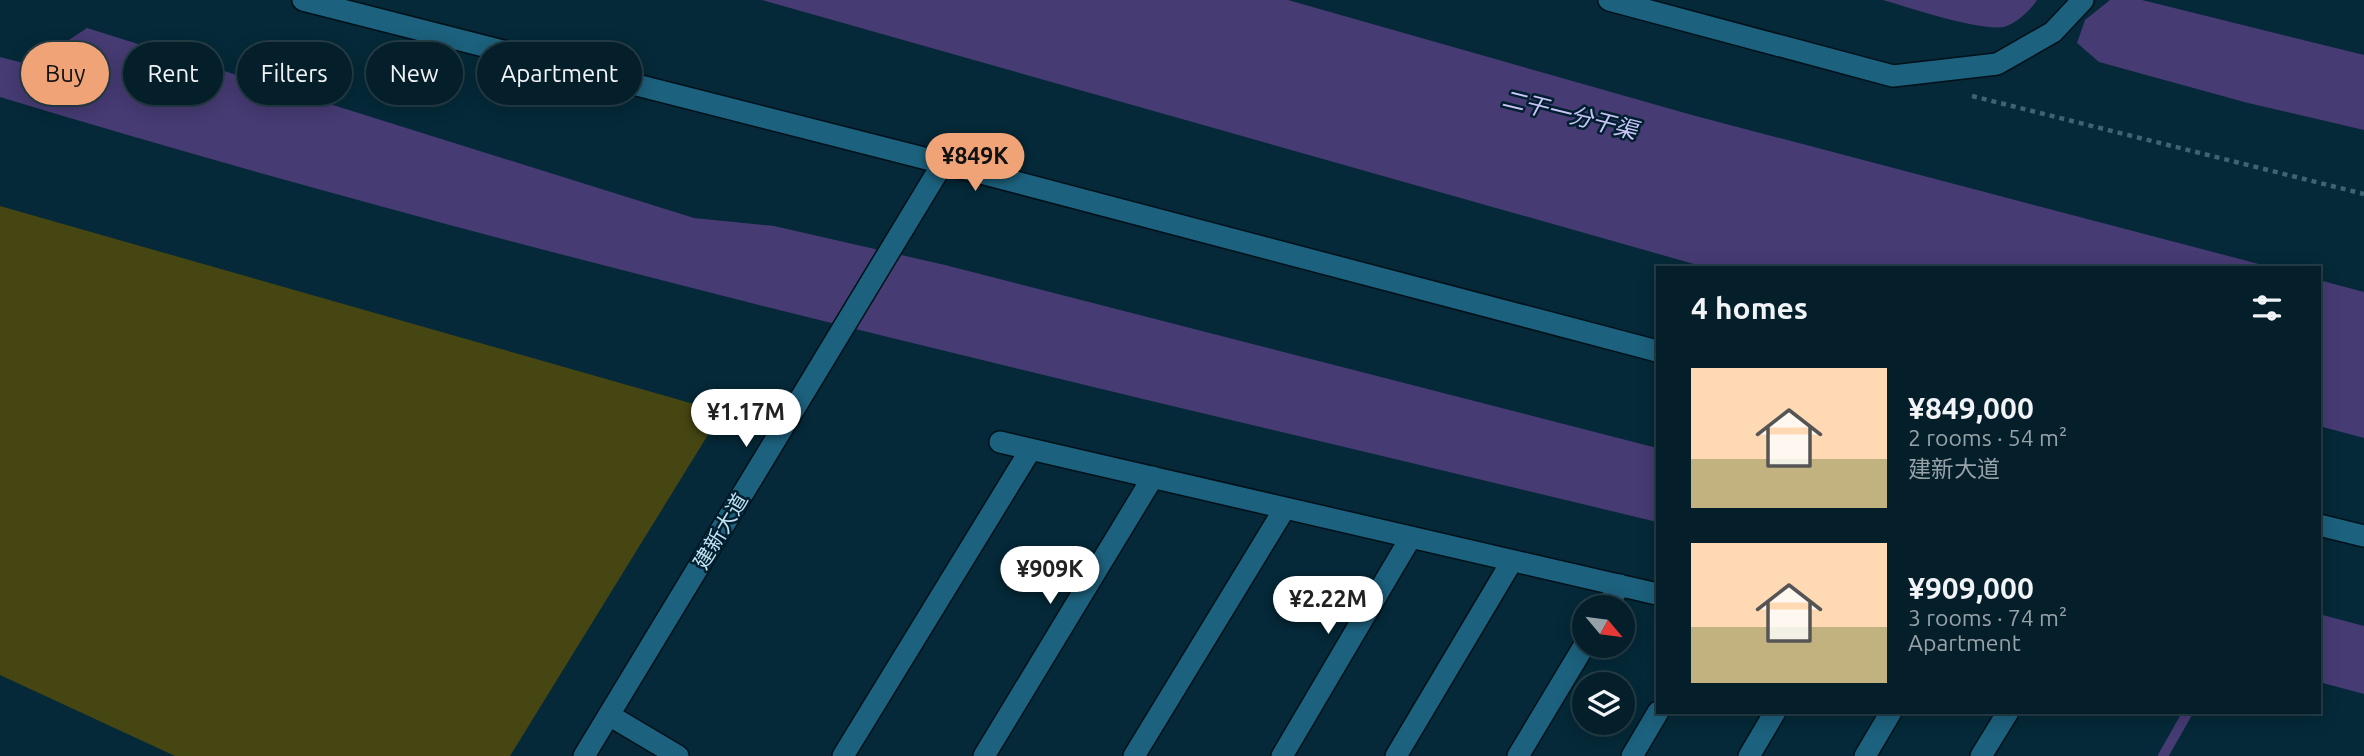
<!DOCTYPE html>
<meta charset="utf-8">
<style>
body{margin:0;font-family:Ubuntu,"Noto Sans SC",sans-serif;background:#0d2732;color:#f1f3f6;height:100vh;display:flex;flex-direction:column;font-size:26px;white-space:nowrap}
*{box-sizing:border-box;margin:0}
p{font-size:23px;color:#97a2a8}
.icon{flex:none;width:38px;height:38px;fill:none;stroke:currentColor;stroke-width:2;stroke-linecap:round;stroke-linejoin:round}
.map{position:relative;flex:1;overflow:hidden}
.sheet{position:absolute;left:1656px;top:266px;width:665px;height:448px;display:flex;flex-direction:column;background:#041f2a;border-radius:0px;box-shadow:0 4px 18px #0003,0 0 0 2px #253d47}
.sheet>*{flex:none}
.guide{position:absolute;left:21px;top:42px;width:665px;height:63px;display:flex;gap:14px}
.needle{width:46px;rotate:119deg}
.fabs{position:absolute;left:1572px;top:595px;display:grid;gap:14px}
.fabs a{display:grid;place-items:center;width:63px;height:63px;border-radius:50%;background:#041f2a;box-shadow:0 4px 18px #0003,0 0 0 2px #253d47;font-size:35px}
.price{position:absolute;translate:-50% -60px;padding:0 16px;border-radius:24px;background:#fff;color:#222;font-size:23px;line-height:46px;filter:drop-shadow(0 2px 4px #0008)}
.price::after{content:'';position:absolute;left:50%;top:42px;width:21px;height:16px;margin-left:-10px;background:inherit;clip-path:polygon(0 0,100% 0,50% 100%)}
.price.current{background:#efa377;color:#111}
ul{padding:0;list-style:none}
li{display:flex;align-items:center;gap:21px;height:175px;padding:0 35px}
li span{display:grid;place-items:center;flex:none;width:196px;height:140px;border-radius:0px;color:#555}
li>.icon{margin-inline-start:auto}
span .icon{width:84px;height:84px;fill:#fffc;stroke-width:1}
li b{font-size:30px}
h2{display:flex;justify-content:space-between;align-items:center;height:84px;padding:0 35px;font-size:30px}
.pill{padding:0 24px;border-radius:32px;background:#041f2a;box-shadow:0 4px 18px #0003,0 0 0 2px #253d47;font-size:24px;line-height:63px}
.pill.current{background:#efa377;color:#111}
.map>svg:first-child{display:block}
.green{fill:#464613}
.water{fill:#463b73}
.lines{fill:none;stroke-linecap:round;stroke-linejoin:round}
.stream{stroke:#463b73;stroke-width:10}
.minor-casing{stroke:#00111a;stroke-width:24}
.path{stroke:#406372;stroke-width:4.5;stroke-dasharray:5 5;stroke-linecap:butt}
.minor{stroke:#1c617d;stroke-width:21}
.labels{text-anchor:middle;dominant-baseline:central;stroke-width:5;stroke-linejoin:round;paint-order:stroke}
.street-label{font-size:21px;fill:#c1e1f1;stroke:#001f2e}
.water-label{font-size:23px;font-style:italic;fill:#cac4f9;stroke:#001f2e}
</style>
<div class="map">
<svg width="2364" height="756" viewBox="0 0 2364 756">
<rect width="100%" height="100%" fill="#052938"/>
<path class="green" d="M0 206 722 412 510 756H175L0 675Z"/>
<path class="water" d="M762 0H1288L1692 115 2274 268H1708Z
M1883 0H2037C2031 10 2016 24 2004 27 1978 31 1911 8 1883 0Z
M2110 0H2142L2364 55V130L2248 103 2099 62 2077 43 2085 20Z
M87 28 694 218 774 226 945 265 1657 448V522C1103 388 546 263 0 97V57L31 65Z
M2319 280 2364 292V438L2319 426Z
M2319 614 2364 626V694L2319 682Z"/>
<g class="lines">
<path class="stream" d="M2163 756 2188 712"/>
<defs>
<path id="minor" d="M303 0 943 163 1657 351
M1609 0 1893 76 1997 64 2053 32 2083 0
M1000 442 1657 594
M2319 525 2364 536
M1607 607 1620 585
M609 715 678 756
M584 756 943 163
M843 756 1031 449
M984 756 1153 477
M1134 756 1285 508
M1282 756 1411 537
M1396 756 1512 561
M1518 756 1584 646
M1632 756 1658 712
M1749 756 1775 712
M1865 756 1891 712
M1981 756 2008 712"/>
</defs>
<use href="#minor" class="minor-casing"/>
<path class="path" d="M1972 96 2364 194"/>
<use href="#minor" class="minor"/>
</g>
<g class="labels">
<g class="street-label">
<text transform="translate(720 531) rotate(-59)">建新大道</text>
</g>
<g class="water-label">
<text transform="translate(1570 114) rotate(14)">二干一分干渠</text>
</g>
</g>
</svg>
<div class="fabs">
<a><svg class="needle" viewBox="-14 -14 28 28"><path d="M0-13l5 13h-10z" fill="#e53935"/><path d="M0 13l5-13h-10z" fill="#97a2a8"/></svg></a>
<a><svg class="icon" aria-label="layers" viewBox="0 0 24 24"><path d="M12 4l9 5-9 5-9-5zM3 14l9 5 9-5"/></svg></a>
</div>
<b class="price current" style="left:975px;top:193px">¥849K</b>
<b class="price" style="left:746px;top:449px">¥1.17M</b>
<b class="price" style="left:1050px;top:606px">¥909K</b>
<b class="price" style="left:1328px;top:636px">¥2.22M</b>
<div class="guide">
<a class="pill current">Buy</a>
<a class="pill">Rent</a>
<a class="pill">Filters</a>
<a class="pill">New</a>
<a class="pill">Apartment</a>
</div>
<section class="sheet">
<h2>4 homes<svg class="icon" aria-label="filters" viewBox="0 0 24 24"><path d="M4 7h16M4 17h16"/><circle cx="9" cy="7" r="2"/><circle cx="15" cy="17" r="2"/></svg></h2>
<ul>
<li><span style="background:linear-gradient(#ffd9b3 65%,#c2b280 0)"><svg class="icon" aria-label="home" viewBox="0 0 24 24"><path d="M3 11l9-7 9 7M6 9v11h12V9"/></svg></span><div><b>¥849,000</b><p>2 rooms · 54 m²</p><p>建新大道</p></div></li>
<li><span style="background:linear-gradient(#ffd9b3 60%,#c2b280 0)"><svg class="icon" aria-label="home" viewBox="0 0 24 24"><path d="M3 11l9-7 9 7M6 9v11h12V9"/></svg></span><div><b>¥909,000</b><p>3 rooms · 74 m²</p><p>Apartment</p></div></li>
</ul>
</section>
</div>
